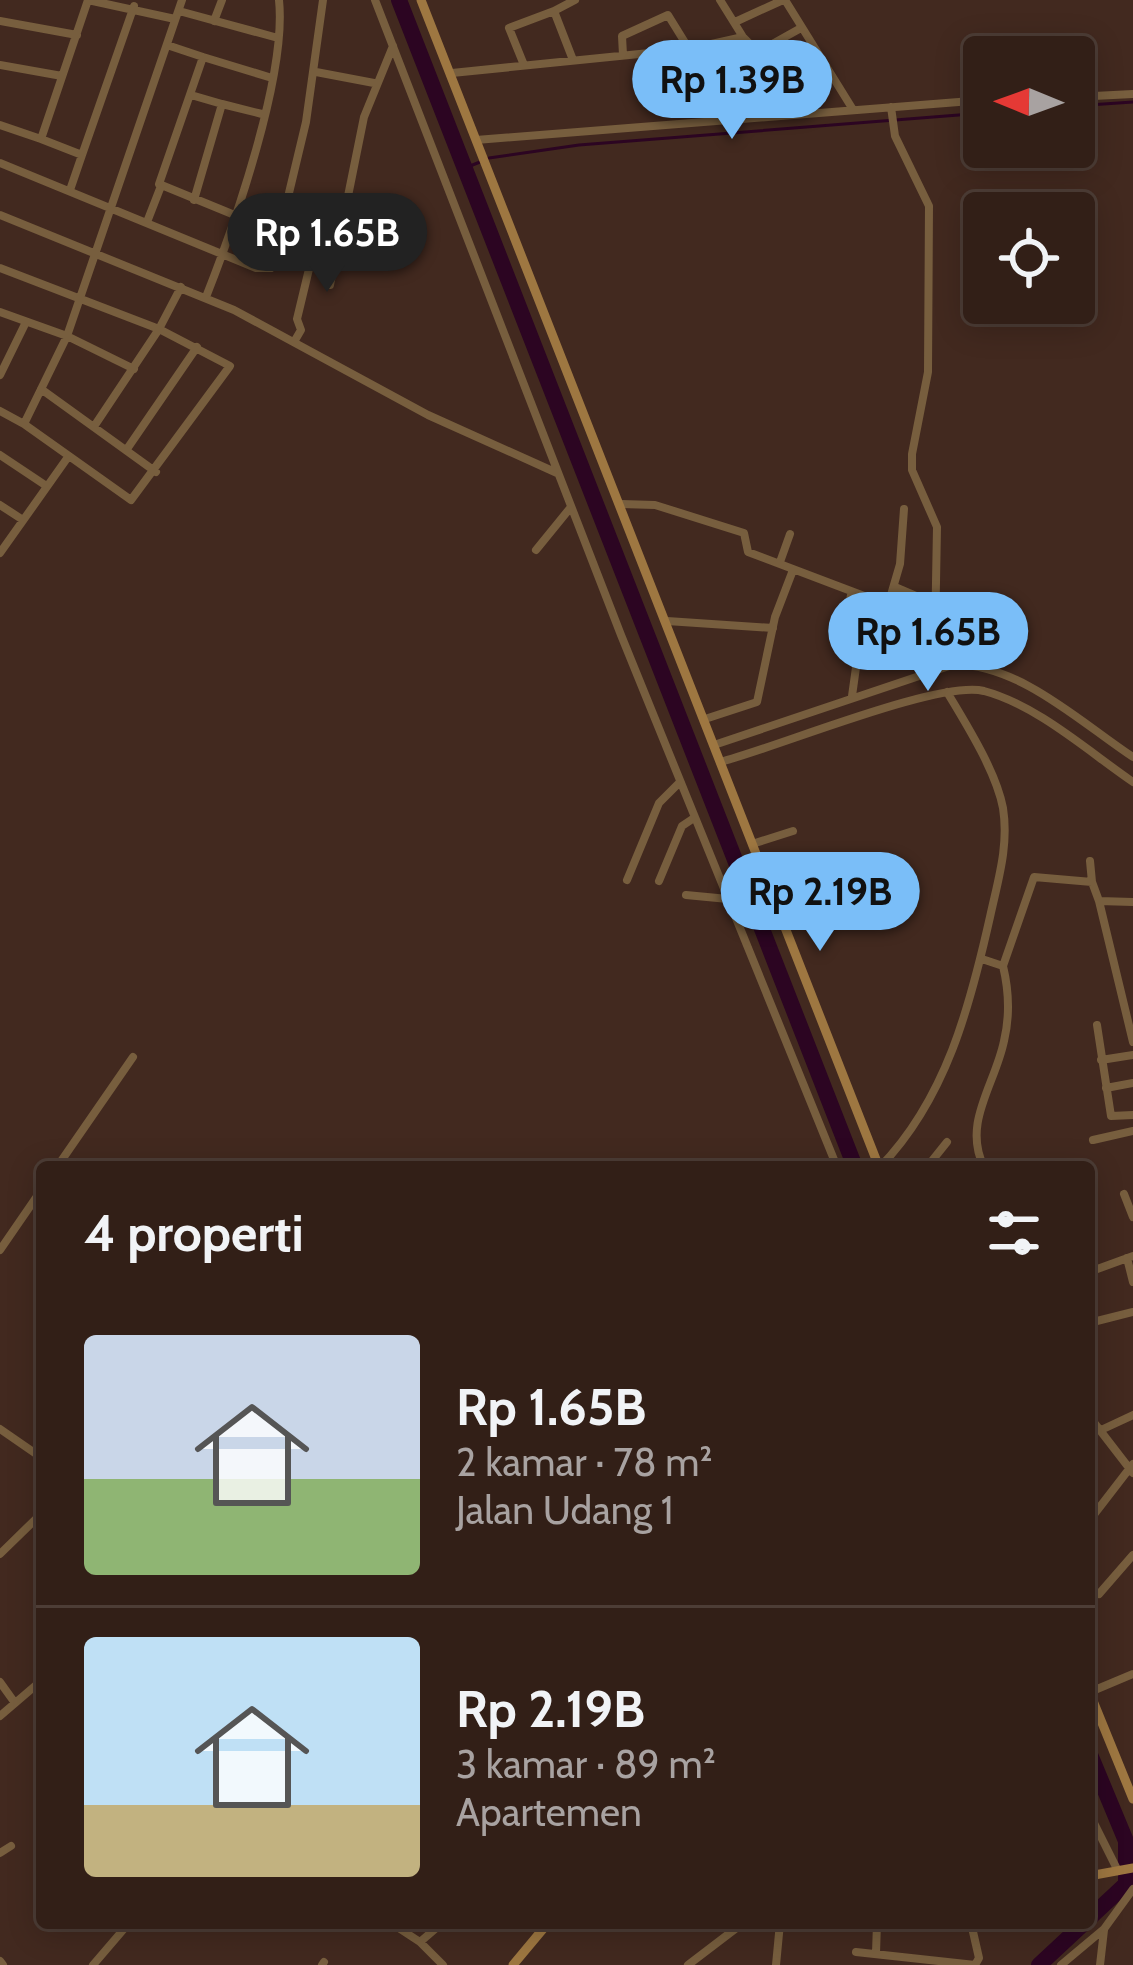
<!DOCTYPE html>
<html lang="id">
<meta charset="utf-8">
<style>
body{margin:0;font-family:Cabin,sans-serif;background:#3d2c24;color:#f1f3f6;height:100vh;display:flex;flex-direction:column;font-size:45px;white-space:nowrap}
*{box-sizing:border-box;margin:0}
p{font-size:39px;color:#a8a2a1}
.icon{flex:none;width:66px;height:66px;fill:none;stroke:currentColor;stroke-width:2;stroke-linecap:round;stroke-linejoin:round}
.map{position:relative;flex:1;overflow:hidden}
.panel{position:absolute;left:36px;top:1161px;width:1059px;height:768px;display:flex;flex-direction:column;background:#321f17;border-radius:12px;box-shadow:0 6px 30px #0003,0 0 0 3px #4d3d36}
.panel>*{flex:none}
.needle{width:78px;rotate:271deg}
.buttons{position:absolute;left:963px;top:36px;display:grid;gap:24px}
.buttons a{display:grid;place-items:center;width:132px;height:132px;border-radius:12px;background:#321f17;box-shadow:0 6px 30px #0003,0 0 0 3px #4d3d36;font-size:60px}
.price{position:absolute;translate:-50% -102px;padding:0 27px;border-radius:42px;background:#7abef8;color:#111;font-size:39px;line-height:78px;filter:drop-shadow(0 3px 6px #0008)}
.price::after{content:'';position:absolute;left:50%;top:72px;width:36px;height:27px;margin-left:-18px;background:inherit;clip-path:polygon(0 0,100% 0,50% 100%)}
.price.selected{background:#222;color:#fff}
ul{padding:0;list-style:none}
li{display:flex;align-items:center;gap:36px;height:300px;padding:0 48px}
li+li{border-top:3px solid #4d3d36}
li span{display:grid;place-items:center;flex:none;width:336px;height:240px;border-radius:12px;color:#555}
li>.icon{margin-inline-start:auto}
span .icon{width:144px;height:144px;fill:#fffc;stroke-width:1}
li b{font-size:51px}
h2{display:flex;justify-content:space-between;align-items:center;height:144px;padding:0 48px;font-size:51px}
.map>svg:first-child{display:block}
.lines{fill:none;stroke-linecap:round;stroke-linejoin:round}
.stream{stroke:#2c0522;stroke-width:3}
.river{stroke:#2c0522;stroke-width:16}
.street{stroke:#775e3e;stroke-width:8}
.secondary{stroke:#9e7741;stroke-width:9}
</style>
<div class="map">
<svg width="1133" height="1965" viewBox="0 0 1133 1965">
<rect width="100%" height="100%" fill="#42291f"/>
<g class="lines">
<path class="stream" d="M1074 106 1133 102
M489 158 579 145 984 113
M465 168 480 162"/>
<path class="river" d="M399 0 855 1167
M1039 1965 1126 1884V1841L1089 1752"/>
<path class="street" d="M375 0 621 635 837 1167
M785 0 852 108
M179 11 278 38
M0 21 77 35
M214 21 222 0
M735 22 783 0
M743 37 758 52 801 28
M167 45 203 57 159 184 237 216
M623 55 622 36 668 15 689 49
M203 57 272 78
M573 60 554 11 575 0
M0 65 62 76
M524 65 509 28 554 11
M316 72 374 83
M452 73 689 49 743 37 720 0
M191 95 222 104
M1074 97 1133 94
M891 107 895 136 929 206 928 372 912 454V470L937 527 935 637 940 668
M0 125 41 139 88 0 175 19
M41 139 82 155 134 6
M476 140 984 100
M0 163 256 268H271L306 122 323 0
M70 190 82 155
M194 200 222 104 262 114
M0 215 234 310 428 415 557 473
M147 222 161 186
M0 268 159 329 95 425
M330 285 364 117 393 46
M181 287 159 329 230 366 131 500 24 424 67 336 182 0
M206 297C234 226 287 75 279 0
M0 312 67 336 134 369
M294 342 301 330 297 319 322 215 346 216
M0 375 26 322
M41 389 156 472
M0 411 24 424
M127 449 197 347
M0 455 45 485
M621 504 655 505 744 533 748 552 888 605 900 564 904 509
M0 505 23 520
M536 550 571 507
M0 553 68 457
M780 562 790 534
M895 587 937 605
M851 595 842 640 858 653 852 696
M667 621 773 628
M705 719 757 702 775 617 793 570
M714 745 955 664C1022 666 1080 722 1133 757
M720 762C776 748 938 680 984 691 1037 705 1089 752 1133 782
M752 844 793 831
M1090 861 1092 882
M627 880 659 803 680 782
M659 881 682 826 694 818
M686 895 728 899
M1133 902 1099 901 1133 1042
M982 959 1003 966C1009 991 1010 1016 1004 1041 995 1085 962 1123 984 1167
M1003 966 1034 877 1092 882 1099 901
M1097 1025 1111 1116 1133 1115
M1101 1060 1133 1055
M1106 1088 1133 1083
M1093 1140 1133 1131
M57 1167 133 1057
M880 1167C946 1099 970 1006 990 917 998 880 1009 846 1003 808 996 771 966 724 947 692
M927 1167 947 1142
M1124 1194 1133 1217
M0 1250 42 1189
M1127 1258 1133 1282
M1089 1272 1133 1256
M1089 1323 1133 1312
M1089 1416 1133 1473
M0 1429 42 1458
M1101 1430 1133 1415
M1089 1521 1133 1464
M0 1554 42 1513
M1099 1594 1133 1555
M0 1682 15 1703
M1090 1692 1133 1674
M0 1716 42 1680
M1089 1813 1118 1871
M0 1853 11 1846
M391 1923 420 1942 442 1923
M971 1923 979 1958 975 1965
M420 1942 443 1965
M856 1952 975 1965
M876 1953 877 1923
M0 1961 3 1965
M93 1965 129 1923
M322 1965 324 1962
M688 1965 743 1923
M776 1965 780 1923
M1061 1965 1104 1929 1133 1889
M1100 1965 1104 1930"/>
<path class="secondary" d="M421 0 879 1167
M1089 1691 1133 1799
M1089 1876 1133 1868
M513 1965 548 1923"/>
</g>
</svg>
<div class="buttons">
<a><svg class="needle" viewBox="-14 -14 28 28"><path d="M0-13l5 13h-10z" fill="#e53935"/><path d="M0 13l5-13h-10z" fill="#a8a2a1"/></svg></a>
<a><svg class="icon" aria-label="locate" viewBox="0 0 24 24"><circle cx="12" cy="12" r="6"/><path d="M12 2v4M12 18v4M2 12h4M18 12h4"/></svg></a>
</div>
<b class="price" style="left:732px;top:142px">Rp 1.39B</b>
<b class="price selected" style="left:327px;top:295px">Rp 1.65B</b>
<b class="price" style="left:928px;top:694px">Rp 1.65B</b>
<b class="price" style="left:820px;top:954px">Rp 2.19B</b>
<section class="panel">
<h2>4 properti<svg class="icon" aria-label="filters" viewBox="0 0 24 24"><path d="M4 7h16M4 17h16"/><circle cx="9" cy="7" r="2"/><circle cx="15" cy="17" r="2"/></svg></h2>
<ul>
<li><span style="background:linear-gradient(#c9d6e8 60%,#8fb573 0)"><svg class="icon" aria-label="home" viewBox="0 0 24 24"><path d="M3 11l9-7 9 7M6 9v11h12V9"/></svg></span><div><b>Rp 1.65B</b><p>2 kamar · 78 m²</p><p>Jalan Udang 1</p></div></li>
<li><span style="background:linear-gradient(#bfe0f5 70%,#c2b280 0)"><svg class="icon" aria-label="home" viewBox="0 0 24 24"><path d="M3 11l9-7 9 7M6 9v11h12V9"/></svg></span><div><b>Rp 2.19B</b><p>3 kamar · 89 m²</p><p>Apartemen</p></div></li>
</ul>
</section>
</div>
